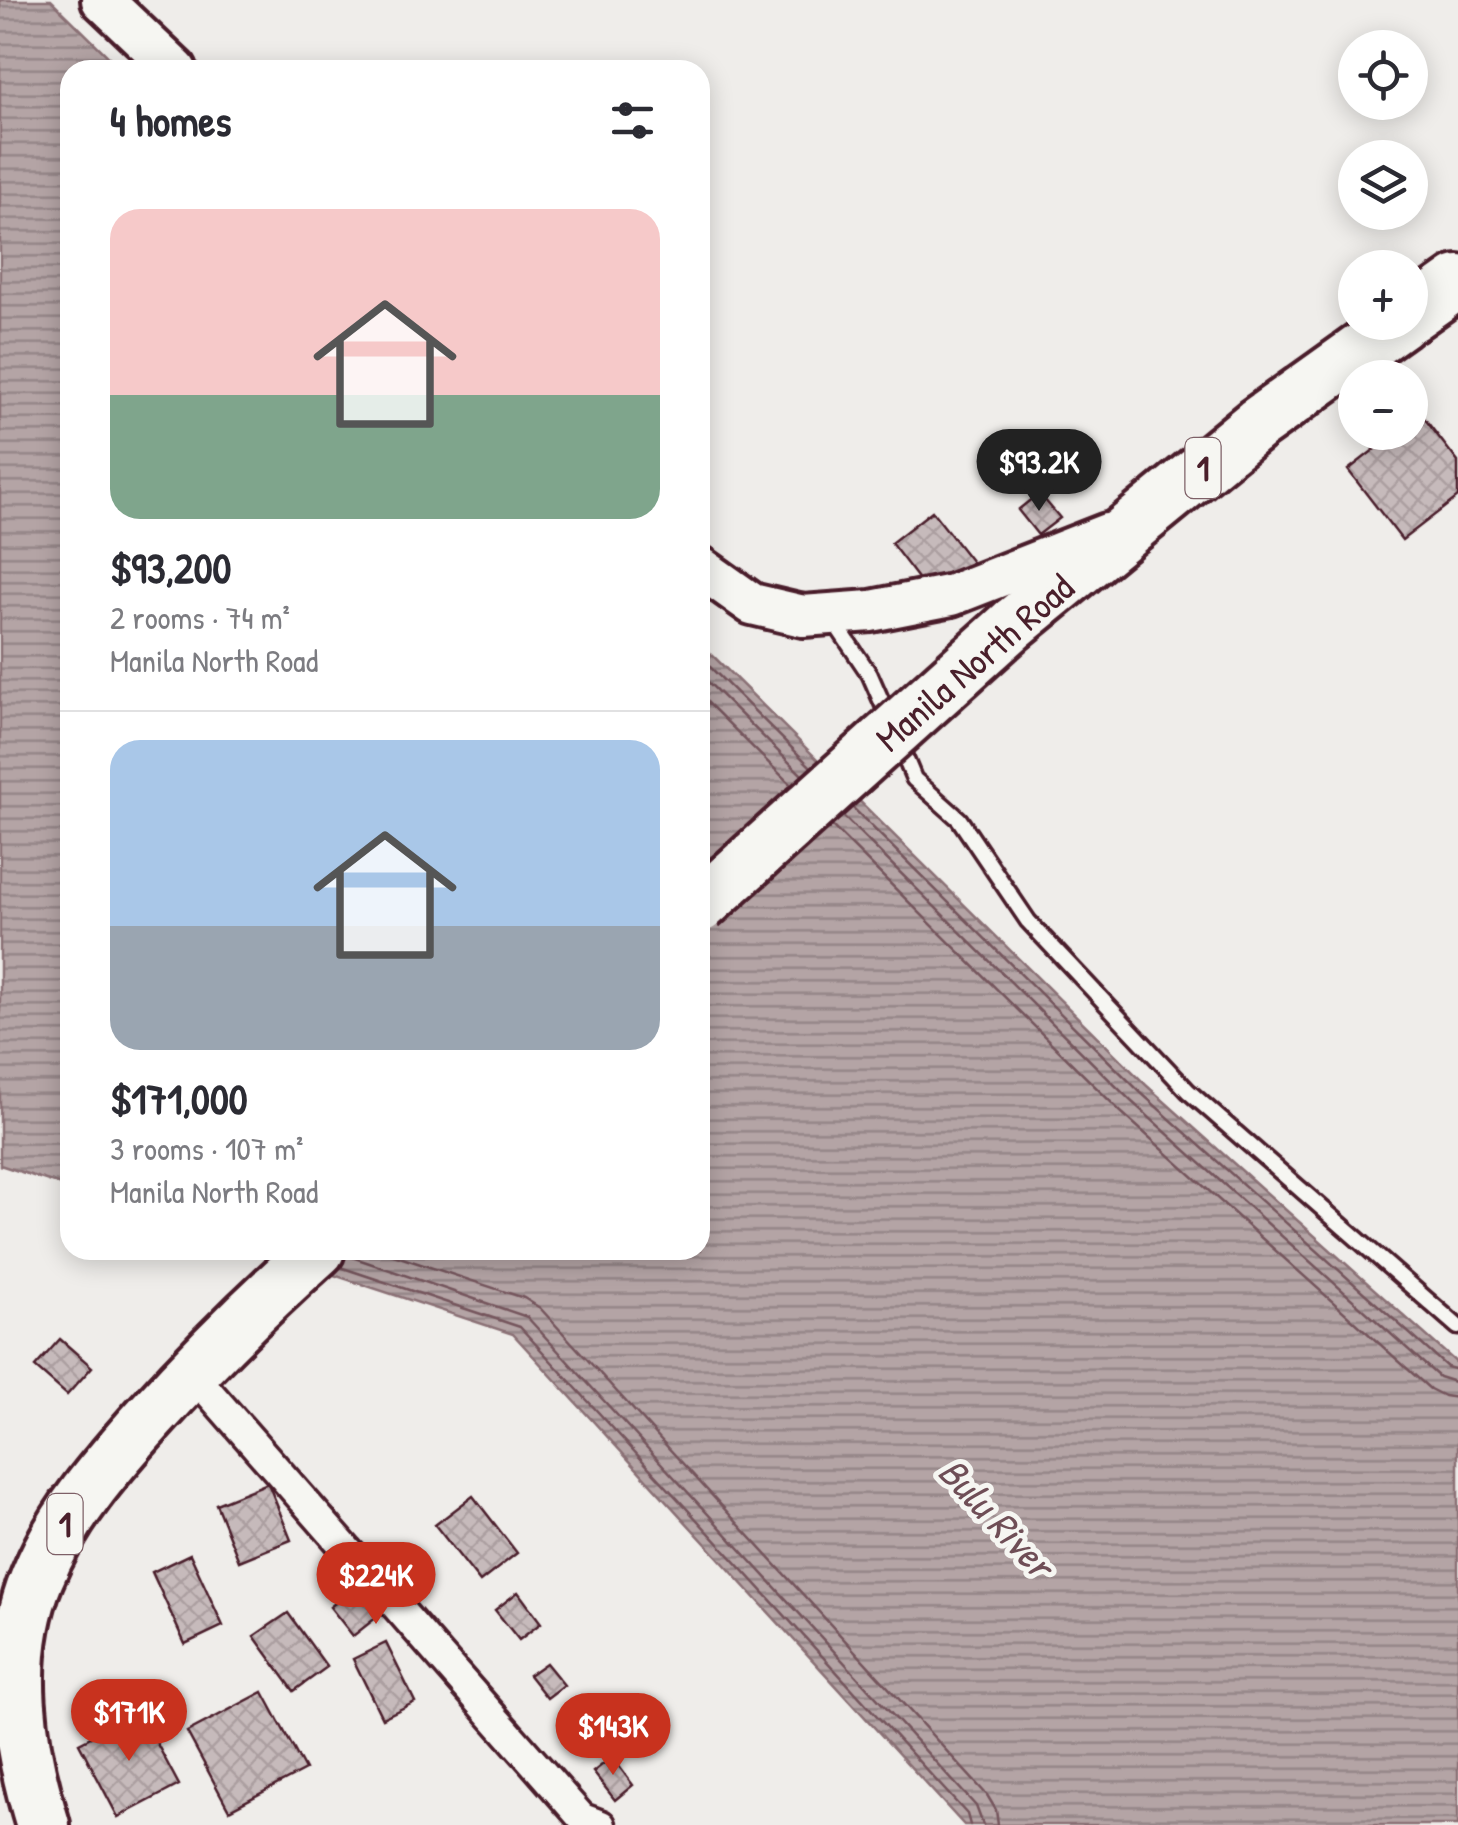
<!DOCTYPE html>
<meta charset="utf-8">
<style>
body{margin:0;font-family:"Patrick Hand",sans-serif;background:#f2f2f3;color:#2b2b33;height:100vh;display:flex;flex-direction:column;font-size:38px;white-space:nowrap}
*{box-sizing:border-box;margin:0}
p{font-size:32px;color:#7c7c81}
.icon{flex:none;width:55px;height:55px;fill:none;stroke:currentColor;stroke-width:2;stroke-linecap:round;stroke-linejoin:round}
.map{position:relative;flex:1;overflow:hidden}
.panel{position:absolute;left:60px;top:60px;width:650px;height:1200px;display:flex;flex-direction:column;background:#fff;border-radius:30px;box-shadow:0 5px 25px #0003}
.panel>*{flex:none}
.tools{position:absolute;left:1338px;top:30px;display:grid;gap:20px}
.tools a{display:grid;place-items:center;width:90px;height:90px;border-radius:50%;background:#fff;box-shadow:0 5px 25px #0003;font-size:50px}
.price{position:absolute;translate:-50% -85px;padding:0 22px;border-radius:35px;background:#c8321e;color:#fff;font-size:32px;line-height:65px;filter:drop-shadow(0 2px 5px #0008)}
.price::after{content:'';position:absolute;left:50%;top:60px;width:30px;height:22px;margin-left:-15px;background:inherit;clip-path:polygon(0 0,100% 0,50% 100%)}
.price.on{background:#222;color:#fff}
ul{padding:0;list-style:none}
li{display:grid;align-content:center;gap:20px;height:530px;padding:0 50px}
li+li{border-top:2px solid #e1e1e2}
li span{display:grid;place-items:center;height:310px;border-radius:30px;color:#555}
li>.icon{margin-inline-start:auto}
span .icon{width:180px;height:180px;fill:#fffc;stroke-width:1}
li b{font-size:42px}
h2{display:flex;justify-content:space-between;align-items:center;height:120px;padding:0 50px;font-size:42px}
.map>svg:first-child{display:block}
.water{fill:url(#water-rules);stroke:#8a6f74;stroke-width:2.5}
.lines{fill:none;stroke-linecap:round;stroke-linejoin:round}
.shore{stroke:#74545c;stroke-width:2.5}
.building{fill:url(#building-cross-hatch);stroke:#4a1f2b;stroke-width:2.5}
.lane-casing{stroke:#4a1f2b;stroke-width:21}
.street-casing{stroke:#4a1f2b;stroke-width:35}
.secondary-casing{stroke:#4a1f2b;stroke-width:48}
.highway-casing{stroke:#4a1f2b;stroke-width:60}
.lane{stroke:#f6f6f2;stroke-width:14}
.street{stroke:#f6f6f2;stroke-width:28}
.secondary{stroke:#f6f6f2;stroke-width:40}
.highway{stroke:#f6f6f2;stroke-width:52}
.highway-bridge-casing{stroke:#4a1f2b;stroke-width:60;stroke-linecap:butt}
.highway-bridge{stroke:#f6f6f2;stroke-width:52}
.labels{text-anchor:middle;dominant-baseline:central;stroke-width:10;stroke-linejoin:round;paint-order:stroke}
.shield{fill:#f6f6f2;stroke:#7e6067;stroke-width:2.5}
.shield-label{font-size:35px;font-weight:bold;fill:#4a1f2b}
.street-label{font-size:38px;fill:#4a1f2b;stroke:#f6f6f2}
.water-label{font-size:40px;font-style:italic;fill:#6f4e56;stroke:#f6f6f2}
</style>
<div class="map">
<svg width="1458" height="1825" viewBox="0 0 1458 1825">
<defs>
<pattern id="water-rules" width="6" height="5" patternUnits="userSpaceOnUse" patternTransform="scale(2.5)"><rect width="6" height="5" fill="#b4a4a5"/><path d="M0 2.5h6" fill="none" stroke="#948587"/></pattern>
<pattern id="building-cross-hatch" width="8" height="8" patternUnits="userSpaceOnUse" patternTransform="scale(2.5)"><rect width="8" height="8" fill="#c6babb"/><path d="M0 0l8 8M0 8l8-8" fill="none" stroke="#ac9fa1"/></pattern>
</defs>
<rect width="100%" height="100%" fill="#efedea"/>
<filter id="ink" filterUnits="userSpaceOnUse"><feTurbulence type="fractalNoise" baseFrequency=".01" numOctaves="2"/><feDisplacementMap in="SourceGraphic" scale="20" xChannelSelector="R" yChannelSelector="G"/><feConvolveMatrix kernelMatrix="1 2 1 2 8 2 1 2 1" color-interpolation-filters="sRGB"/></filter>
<g filter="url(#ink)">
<path class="water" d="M0 0H51L122 70H70V1188L0 1165Z
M700 643 1146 1085 1458 1364V1825H964L513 1334 258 1250H700Z"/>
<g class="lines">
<path class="shore" d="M700 657 811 767
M700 674 802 775
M700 695 791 785
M852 807 1140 1092 1447 1367 1458 1370
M843 816 1131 1101 1439 1377 1458 1383
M832 826 1121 1112 1430 1389 1444 1396 1458 1398
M378 1250 524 1298 540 1308 987 1795 996 1810 998 1825
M346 1255 527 1317 976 1806 983 1825
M340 1267 520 1327 967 1814 970 1825"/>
</g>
<path class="building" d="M1421 414 1458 462V497L1402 540 1348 470 1397 432H1410V422Z
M1039 493 1060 518 1038 535 1018 510Z
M932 511 972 562 930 594 891 543Z
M60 1339 92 1367 67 1395 35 1367Z
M268 1483 291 1540 239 1561 216 1504Z
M473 1496 517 1553 480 1582 435 1525Z
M190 1554 223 1626 185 1644 152 1572Z
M364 1580 387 1609 353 1636 330 1607Z
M518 1592 541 1623 519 1640 495 1610Z
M288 1613 327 1667 294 1691 254 1636Z
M386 1643 415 1702 382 1718 353 1659Z
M546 1663 564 1685 547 1698 529 1675Z
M263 1692 305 1770 229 1810 187 1732Z
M140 1712 179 1785 118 1817 79 1743Z
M612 1757 633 1785 615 1800 593 1772Z"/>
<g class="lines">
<defs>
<path id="lane" d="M833 620 870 675 891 723
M899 743 914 779 959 819 1028 921 1188 1091 1458 1327"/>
<path id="street" d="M191 1372 582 1818 601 1825"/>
<path id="secondary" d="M102 0 176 70
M700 567 752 604 803 616 871 611 952 595 1107 534"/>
<path id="highway" d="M1410 316 1458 282
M1013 624 1257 424 1400 322
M43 1825C19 1747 4 1657 37 1578 62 1516 106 1466 150 1417 203 1358 259 1303 318 1250"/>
</defs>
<use href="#lane" class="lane-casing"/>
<use href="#street" class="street-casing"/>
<use href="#secondary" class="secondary-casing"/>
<use href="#highway" class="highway-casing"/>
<use href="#lane" class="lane"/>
<use href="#street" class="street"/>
<use href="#secondary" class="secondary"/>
<use href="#highway" class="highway"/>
<defs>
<path id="highway-bridge" d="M700 906 1013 624"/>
</defs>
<use href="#highway-bridge" class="highway-bridge-casing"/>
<use href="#highway-bridge" class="highway-bridge"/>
</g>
</g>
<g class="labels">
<g class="shield">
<rect x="1185.5" y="438" width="35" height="60" rx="8"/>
<rect x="47.5" y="1494" width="35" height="60" rx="8"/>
</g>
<g class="shield-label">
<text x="1203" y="468">1</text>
<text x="65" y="1524">1</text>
</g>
<g class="street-label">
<text transform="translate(974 662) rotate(-41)">Manila North Road</text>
</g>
<g class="water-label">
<text transform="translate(997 1517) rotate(47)">Bulu River</text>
</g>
</g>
</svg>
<div class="tools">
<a><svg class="icon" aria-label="locate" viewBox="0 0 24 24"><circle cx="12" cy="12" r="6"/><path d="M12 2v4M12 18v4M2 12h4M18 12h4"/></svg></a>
<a><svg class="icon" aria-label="layers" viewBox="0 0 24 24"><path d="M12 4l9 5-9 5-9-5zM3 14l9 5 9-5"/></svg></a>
<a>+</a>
<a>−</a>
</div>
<b class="price on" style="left:1039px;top:514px">$93.2K</b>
<b class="price" style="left:376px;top:1627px">$224K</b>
<b class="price" style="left:129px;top:1764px">$171K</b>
<b class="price" style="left:613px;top:1778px">$143K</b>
<section class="panel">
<h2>4 homes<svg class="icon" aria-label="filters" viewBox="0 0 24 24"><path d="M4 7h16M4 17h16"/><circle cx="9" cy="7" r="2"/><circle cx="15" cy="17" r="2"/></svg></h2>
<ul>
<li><span style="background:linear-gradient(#f6c9c9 60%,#7fa58c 0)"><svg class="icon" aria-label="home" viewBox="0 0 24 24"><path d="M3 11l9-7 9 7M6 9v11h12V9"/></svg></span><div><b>$93,200</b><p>2 rooms · 74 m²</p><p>Manila North Road</p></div></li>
<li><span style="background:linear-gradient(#a9c7e8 60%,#9aa5b1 0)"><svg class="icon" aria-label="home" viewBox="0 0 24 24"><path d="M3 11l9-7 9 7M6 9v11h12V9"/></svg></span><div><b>$171,000</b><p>3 rooms · 107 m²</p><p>Manila North Road</p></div></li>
</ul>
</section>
</div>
